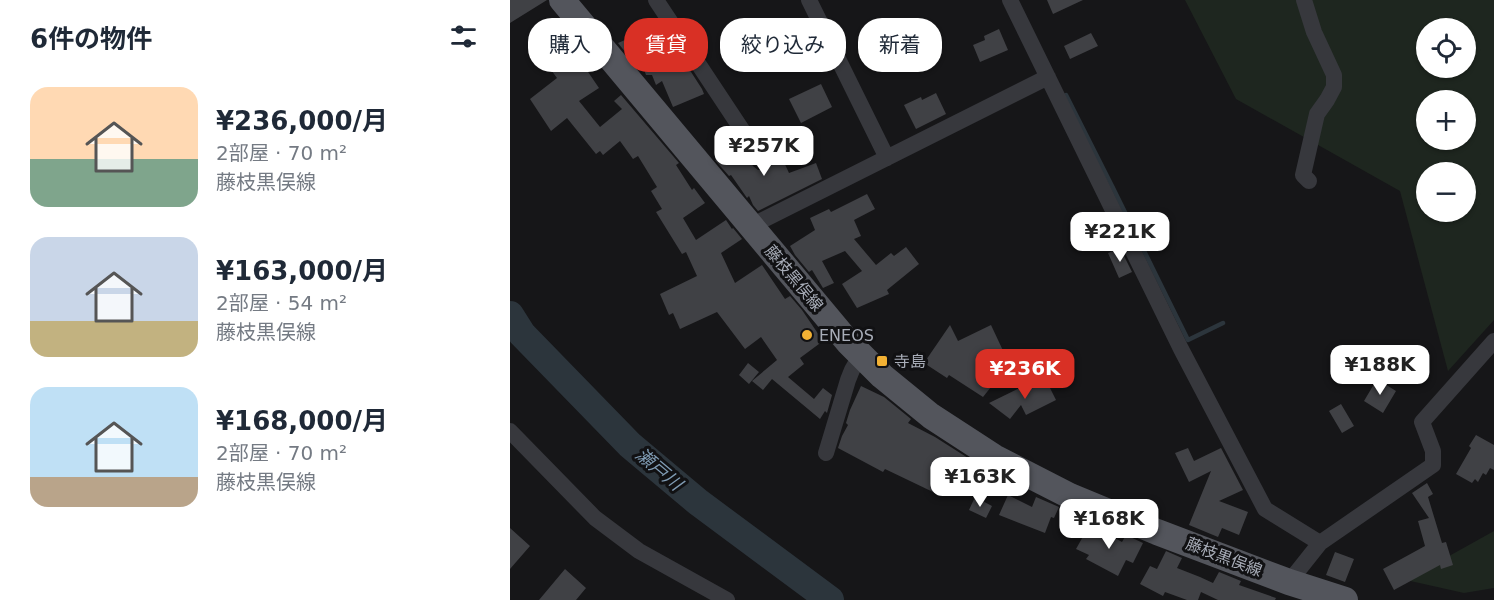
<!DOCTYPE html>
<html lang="ja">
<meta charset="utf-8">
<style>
body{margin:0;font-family:"DejaVu Sans","Noto Sans JP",sans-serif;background:#f2f2f3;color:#1f2937;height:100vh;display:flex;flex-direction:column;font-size:22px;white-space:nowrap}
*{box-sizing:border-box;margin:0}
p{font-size:20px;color:#747a83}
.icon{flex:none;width:33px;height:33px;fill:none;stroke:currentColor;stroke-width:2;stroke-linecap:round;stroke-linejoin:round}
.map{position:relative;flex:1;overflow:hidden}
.drawer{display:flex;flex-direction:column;background:#fff;width:510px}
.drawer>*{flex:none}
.banner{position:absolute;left:18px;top:18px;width:570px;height:54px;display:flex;gap:12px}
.controls{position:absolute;left:906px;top:18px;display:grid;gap:12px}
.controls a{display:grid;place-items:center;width:60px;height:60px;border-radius:50%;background:#fff;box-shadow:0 2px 4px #0004;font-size:30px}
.price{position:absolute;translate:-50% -51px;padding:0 14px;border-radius:12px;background:#fff;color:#222;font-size:20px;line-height:39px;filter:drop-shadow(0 2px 3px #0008)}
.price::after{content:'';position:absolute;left:50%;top:36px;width:18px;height:14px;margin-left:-9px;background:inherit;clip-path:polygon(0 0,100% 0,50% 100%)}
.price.current{background:#d93025;color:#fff}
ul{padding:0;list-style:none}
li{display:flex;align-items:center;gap:18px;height:150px;padding:0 30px}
li span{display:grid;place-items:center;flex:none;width:168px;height:120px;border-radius:18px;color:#555}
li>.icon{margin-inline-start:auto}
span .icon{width:72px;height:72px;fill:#fffc;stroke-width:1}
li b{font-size:26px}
h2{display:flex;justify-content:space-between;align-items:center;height:72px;padding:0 30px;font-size:26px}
.chip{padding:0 21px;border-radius:24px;background:#fff;box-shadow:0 2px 4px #0004;font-size:21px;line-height:54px}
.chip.current{background:#d93025;color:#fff}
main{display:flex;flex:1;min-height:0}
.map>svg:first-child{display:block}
.green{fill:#1e261f;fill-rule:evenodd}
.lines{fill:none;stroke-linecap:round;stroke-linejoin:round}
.stream{stroke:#2c353c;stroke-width:4.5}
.river{stroke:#2c353c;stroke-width:28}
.building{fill:#404145}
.minor{stroke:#37383d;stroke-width:16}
.primary{stroke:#53555c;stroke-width:26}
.poi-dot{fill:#f2b134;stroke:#111113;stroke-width:2}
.labels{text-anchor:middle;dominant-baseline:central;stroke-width:6;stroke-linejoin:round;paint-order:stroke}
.street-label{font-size:16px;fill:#a8adb8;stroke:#111113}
.poi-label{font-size:16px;fill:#a8adb8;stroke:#111113;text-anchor:start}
.water-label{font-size:18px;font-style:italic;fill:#7f9bb3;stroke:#111113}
</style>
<main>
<section class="drawer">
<h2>6件の物件<svg class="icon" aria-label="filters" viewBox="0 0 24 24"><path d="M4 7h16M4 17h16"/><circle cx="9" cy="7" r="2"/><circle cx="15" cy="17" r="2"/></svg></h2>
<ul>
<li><span style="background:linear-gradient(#ffd9b3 60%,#7fa58c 0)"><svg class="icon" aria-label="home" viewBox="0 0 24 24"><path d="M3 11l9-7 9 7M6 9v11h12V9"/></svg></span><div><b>¥236,000/月</b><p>2部屋 · 70 m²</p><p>藤枝黒俣線</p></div></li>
<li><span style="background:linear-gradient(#c9d6e8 70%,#c2b280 0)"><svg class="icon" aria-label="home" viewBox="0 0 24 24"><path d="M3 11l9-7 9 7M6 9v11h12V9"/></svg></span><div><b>¥163,000/月</b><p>2部屋 · 54 m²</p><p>藤枝黒俣線</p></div></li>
<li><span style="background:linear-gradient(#bfe0f5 75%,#b9a48a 0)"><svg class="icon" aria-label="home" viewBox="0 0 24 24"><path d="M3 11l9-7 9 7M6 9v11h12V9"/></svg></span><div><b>¥168,000/月</b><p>2部屋 · 70 m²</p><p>藤枝黒俣線</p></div></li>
</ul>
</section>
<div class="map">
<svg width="984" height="600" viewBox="0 0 984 600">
<rect width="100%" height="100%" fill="#161618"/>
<path class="green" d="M675 0H984V320L938 371 890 191 726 99ZM916 28H956V68H916ZM916 100H956V140H916ZM916 172H956V212H916Z
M984 531V588L954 593 896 580Z"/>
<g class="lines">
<path class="stream" d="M556 95 603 188 678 340 713 323"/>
<path class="river" d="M0 315 12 334 120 445 188 502 320 600"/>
</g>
<path class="building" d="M0 0H37L0 23Z
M537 0H573L543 14Z
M143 28 152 52 165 47 192 89 194 94 163 107 152 81 146 85 142 75H136L126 48 116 53 108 43Z
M489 29 498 50 470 62 463 45 475 40 474 36Z
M38 31 49 52 54 49 71 72 76 69 89 88 69 101 90 127 112 109 104 101 111 95 169 163 166 165 182 190 184 188 195 203 173 218 186 240 216 220 222 229 223 228 232 239 211 253 225 283 252 265 275 299 280 296 292 310 313 341 290 358 294 364 278 377 304 399 313 388 322 395 317 413 315 411 310 419 262 379 253 390 242 381 267 360 251 337 235 349 207 312 170 329 163 313 159 315 150 294 187 276 176 252 172 254 146 212 152 209 141 191 147 187 128 156 123 159 110 141 93 155 90 151 86 154 57 118 41 131 20 99 47 78 30 55 28 56 20 41Z
M581 33 588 46 560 59 554 46Z
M311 84 322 107 291 123 279 99Z
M426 93 436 114 406 129 394 105 411 97 412 100Z
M215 140 222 149 228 144 243 166 248 170H252L257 169 262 162 272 158 279 173 306 163 312 179 248 211 243 205 239 196 237 198 221 175 219 176 205 160 211 156 205 148Z
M357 194 365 209 344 220 351 236 344 239 366 265 381 253 384 256 396 247 409 264 377 290 379 294 347 308 332 284 352 271 335 251 312 261 324 283 313 288 302 270 299 272 285 255 280 246 305 230 300 218 319 209 321 212Z
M610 248 622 272 609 278 598 253Z
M440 325 448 341 481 325 496 357 481 363 493 372 473 397 439 375 437 378 414 363Z
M238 363 249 372 239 384 229 375Z
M867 379 886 391 873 413 854 401Z
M536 380 546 400 516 415 511 405 500 419 479 403 518 384 520 388Z
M351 386 374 397 401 419 398 423 425 437 458 458 448 472 436 465 423 492 375 469 373 472 328 448 332 436 338 425 336 423 340 410Z
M831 404 844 426 832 433 819 411Z
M966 435 984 445V470L980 468 976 475 973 473 968 482 965 479 962 483 946 474 961 448 959 446Z
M678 448 684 461 711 448 733 490 709 501 738 512 729 535 712 528 708 537 679 525 701 471 679 482 665 453Z
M917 483 923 494 918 497 932 543 936 542 943 565 931 569 930 565 884 590 873 569 915 546 908 521 919 518 902 493Z
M498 495 522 507 526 497 549 507 544 518 541 517 535 533 489 515Z
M465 497 482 506 476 518 459 510Z
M580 524 612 542 616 535 633 543 623 563 616 560 608 576 576 559 579 555 566 549Z
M0 528 20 546 0 569Z
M656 551 672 558 667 568 690 577 703 583 709 572 731 581 729 585 766 598 765 600H708L691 592 688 600H677L655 592 653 596 630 584 640 566 647 569Z
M825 552 844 559 835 582 816 575Z
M55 569 76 588 66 600H29Z"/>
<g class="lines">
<path class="minor" d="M146 0 252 160
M299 0 377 158
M500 0 671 349 755 509 810 543
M794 0 804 32 824 75V87L817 100 807 114 793 175 799 181
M241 226 538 77
M0 431 85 518 129 551 217 600
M316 453 338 380 342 370 350 356
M779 582 810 543 923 465V451L912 422 984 341"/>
<path class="primary" d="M52 0 338 342 372 376 421 416 484 457 560 496 647 532 779 582 835 600"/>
</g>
<g class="poi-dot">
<circle cx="297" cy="335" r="6"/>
<rect x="366" y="355" width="12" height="12" rx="3"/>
</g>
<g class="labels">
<g class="street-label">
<text transform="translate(284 278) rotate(50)">藤枝黒俣線</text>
<text transform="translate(714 557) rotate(21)">藤枝黒俣線</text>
</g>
<g class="poi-label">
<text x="309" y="335">ENEOS</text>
<text x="384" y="361">寺島</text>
</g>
<g class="water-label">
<text transform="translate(149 469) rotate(40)">瀬戸川</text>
</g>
</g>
</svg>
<div class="controls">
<a><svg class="icon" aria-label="locate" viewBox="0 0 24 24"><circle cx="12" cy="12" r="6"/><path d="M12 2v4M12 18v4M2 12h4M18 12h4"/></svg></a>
<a>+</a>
<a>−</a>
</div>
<b class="price" style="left:254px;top:177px">¥257K</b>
<b class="price" style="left:610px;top:263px">¥221K</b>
<b class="price" style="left:870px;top:396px">¥188K</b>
<b class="price current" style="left:515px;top:400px">¥236K</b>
<b class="price" style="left:470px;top:508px">¥163K</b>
<b class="price" style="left:599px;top:550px">¥168K</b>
<div class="banner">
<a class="chip">購入</a>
<a class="chip current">賃貸</a>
<a class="chip">絞り込み</a>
<a class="chip">新着</a>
</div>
</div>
</main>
